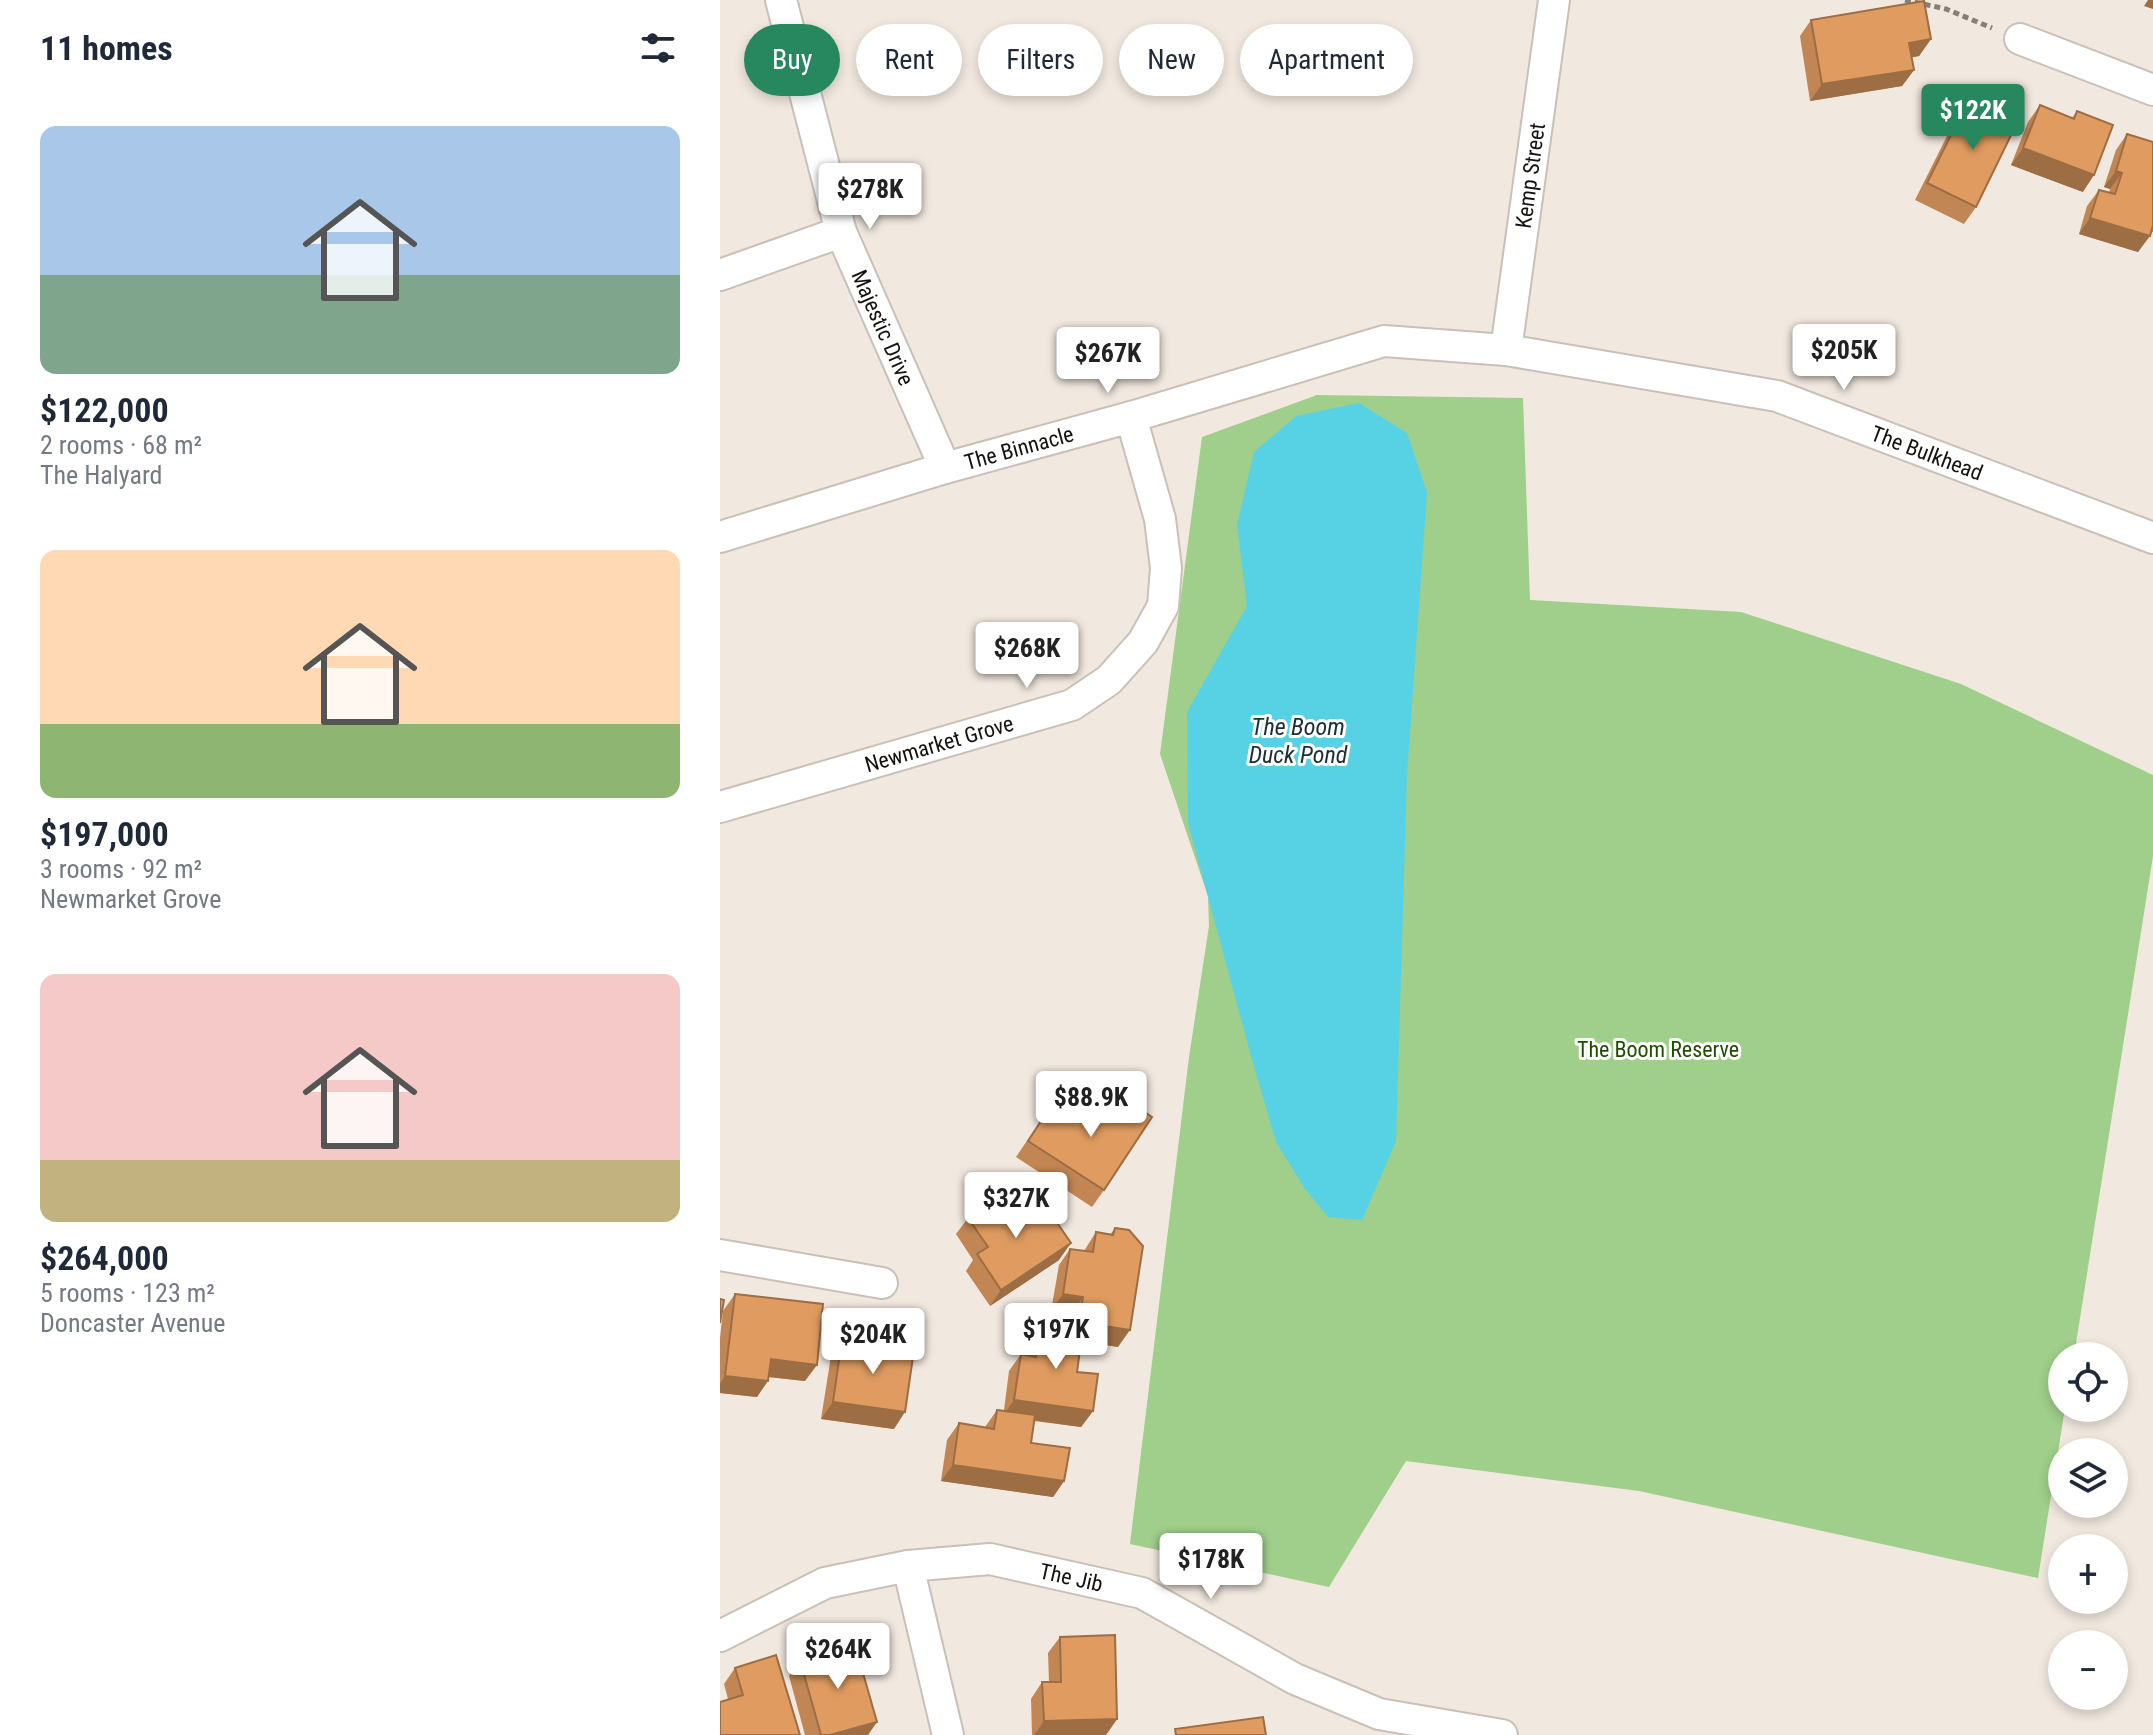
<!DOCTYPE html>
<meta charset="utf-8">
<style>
body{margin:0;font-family:"Roboto Condensed",sans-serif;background:#f6f6f7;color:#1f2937;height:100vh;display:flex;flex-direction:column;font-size:30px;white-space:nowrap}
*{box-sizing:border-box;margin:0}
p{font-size:26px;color:#747a83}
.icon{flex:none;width:44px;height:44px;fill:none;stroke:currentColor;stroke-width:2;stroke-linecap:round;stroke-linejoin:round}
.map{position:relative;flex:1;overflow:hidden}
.sheet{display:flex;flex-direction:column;background:#fff;width:720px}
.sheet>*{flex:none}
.guide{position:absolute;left:24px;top:24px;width:760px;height:72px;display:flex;gap:16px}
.controls{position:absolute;left:1328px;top:1342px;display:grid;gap:16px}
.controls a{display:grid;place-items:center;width:80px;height:80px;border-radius:50%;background:#fff;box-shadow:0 4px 12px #0003;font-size:40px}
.price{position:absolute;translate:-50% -68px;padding:0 18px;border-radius:8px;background:#fff;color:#222;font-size:26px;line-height:52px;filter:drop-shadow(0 2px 4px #0008)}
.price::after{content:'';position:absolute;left:50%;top:48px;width:24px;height:18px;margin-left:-12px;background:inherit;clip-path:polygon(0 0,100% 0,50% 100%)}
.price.current{background:#27875f;color:#fff}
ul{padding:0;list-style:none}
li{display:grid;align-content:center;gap:16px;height:424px;padding:0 40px}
li span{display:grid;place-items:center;height:248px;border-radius:16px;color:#555}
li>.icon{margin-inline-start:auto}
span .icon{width:144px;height:144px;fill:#fffc;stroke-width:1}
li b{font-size:34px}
h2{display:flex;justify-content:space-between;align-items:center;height:96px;padding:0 40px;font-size:34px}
.tag{padding:0 28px;border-radius:36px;background:#fff;box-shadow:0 4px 12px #0003;font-size:28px;line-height:72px}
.tag.current{background:#27875f;color:#fff}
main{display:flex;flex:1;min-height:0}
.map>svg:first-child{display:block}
.green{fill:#9fcf8a}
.water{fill:#57d2e5}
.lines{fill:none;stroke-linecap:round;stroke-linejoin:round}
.street-casing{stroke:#c9c0b8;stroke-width:34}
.path{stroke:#857f79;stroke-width:5;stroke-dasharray:6 4;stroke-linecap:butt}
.street{stroke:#fff;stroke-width:30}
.wall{fill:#c18653}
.shaded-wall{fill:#9d6d43}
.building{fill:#e09c60;stroke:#9d6d43;stroke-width:2}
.labels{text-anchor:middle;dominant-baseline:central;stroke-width:6;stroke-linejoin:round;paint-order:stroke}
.street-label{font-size:22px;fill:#14110e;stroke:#fff}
.park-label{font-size:22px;fill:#204e00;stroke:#fff}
.water-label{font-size:24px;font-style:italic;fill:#192f33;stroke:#fff}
</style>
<main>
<section class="sheet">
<h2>11 homes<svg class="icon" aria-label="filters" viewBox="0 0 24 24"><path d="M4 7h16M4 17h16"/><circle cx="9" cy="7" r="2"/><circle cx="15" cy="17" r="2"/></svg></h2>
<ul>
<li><span style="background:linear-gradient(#a9c7e8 60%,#7fa58c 0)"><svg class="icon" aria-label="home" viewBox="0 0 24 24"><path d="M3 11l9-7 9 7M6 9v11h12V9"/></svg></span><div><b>$122,000</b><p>2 rooms · 68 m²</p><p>The Halyard</p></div></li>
<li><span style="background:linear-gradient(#ffd9b3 70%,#8fb573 0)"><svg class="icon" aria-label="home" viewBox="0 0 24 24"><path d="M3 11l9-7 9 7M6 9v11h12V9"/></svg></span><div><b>$197,000</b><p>3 rooms · 92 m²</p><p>Newmarket Grove</p></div></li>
<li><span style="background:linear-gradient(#f6c9c9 75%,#c2b280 0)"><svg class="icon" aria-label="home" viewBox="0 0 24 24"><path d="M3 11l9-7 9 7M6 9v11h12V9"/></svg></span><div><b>$264,000</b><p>5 rooms · 123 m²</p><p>Doncaster Avenue</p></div></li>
</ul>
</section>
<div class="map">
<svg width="1433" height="1735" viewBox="0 0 1433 1735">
<rect width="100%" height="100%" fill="#f1e8df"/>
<path class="green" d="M597 395 803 398 810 600 1021 612 1241 684 1433 775V856L1354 1356H1342V1408H1345L1318 1578 919 1491 686 1461 609 1587 410 1544 469 1057 489 926 488 896 440 754 482 437Z"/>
<path class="water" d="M639 403 687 433 707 492 687 775 676 1141 642 1220 608 1217 585 1189 556 1142 531 1056 468 823 467 712 527 606 517 525 534 452 576 416Z"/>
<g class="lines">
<defs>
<g id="street">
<path id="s1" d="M61 0 121 232 225 468"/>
<path d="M1300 39 1433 90"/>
<path d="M0 275 121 232"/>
<path id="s2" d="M786 350 834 0"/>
<path id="s3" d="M0 537 225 468 411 417 664 341 786 350 1057 396 1433 538"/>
<path id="s4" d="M0 807 352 705 389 680 423 642 443 606 446 568 440 519 411 417"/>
<path d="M0 1255 162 1283"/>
<path d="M188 1566 228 1735"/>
<path id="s5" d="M0 1636 105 1583 188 1566 270 1559 422 1593 575 1679 659 1714 782 1735"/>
</g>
</defs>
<use href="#street" class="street-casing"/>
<path class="path" d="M1185 0 1226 9 1272 28"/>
<use href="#street" class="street"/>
</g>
<path class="wall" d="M1091 20 1211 39 1199 56 1192 57 1194 70 1182 86 1090 101 1080 36Z
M1250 97 1256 207 1244 224 1195 200 1238 114Z
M1320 105 1352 118 1357 111 1363 192 1291 165 1308 122Z
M1407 134 1433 142V232H1431L1418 252 1359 234 1367 206 1379 190 1389 193 1390 189 1384 187 1396 150Z
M334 1101 374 1127 384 1190 372 1207 296 1157Z
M248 1218 304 1223 339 1260 270 1306 246 1271 253 1260 236 1234Z
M395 1228 398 1347 361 1341 357 1372 373 1411 361 1427 314 1421 311 1443 344 1481 333 1497 221 1481 227 1440 239 1423 265 1427 277 1410H284L289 1371 301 1354 307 1355 309 1339 321 1322 349 1326 351 1314 331 1311 339 1265 350 1249 364 1251 376 1232 390 1235Z
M15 1294 85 1381 49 1377 37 1397 0 1393V1338L3 1311Z
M122 1339 174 1429 101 1419 111 1356Z
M340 1637 397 1719 386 1735H312L311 1699 322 1682H329L328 1653Z
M80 1660 148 1735H85L69 1676Z
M15 1668 80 1735 8 1699 4 1684Z"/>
<path class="shaded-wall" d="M1428 0H1433V9L1424 6Z
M1211 39 1199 56 1177 60 1189 43Z
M1194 70 1182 86 1090 101 1102 84Z
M1303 148 1374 175 1363 192 1291 165Z
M1396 171 1402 173 1390 189 1384 187Z
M1370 218 1430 236 1418 252 1359 234Z
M351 1243 339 1260 270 1306 281 1290Z
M343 1294 363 1297 351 1314 331 1311Z
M359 1322 410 1330 398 1347 347 1339Z
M51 1359 97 1365 85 1381 40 1376Z
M5 1376 48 1381 37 1397 0 1393V1384Z
M294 1400 373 1411 361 1427 283 1416Z
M113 1402 185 1412 174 1429 101 1419Z
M233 1465 344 1481 333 1497 221 1481Z
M397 1719 386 1735H314L324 1721Z
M157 1722 148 1735H110Z"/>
<path class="building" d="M1204 1 1211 39 1189 43 1194 70 1102 84 1091 20Z
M1250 97 1298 121 1256 207 1207 183Z
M1320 105 1354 119 1357 111 1393 125 1374 175 1303 148Z
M1407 134 1433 142V225L1430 236 1370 218 1379 190 1395 194 1402 173 1396 171Z
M397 1094 432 1117 384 1190 308 1141 334 1101 375 1127Z
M284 1194 304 1223 327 1208 351 1243 281 1290 257 1254 268 1247 248 1218Z
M395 1228 409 1230 423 1246 410 1330 359 1322 363 1297 343 1294 350 1249 373 1252 376 1232 393 1235Z
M15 1294 103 1304 97 1365 51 1359 48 1381 5 1376Z
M0 1299 4 1300 0 1323Z
M321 1322 363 1327 357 1372 378 1374 373 1411 294 1400 301 1354 316 1357Z
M122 1339 194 1350 185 1412 113 1402Z
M277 1410 315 1415 311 1443 350 1448 344 1481 233 1465 239 1423 274 1429Z
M395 1635 397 1719 324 1721 322 1682H341L340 1637Z
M135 1645 157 1722 110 1735H101L80 1660Z
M56 1655 80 1735H0V1702L23 1695 15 1668Z
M543 1717 546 1735H456L455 1729Z"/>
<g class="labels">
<g class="street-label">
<text stroke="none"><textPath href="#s2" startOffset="176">Kemp Street</textPath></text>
<text stroke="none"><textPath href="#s1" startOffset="344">Majestic Drive</textPath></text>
<text stroke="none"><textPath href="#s3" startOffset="312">The Binnacle</textPath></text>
<text stroke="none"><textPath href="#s3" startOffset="1250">The Bulkhead</textPath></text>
<text stroke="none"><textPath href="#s4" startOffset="228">Newmarket Grove</textPath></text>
<text stroke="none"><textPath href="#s5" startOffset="368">The Jib</textPath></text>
</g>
<g class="park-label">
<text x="938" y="1049">The Boom Reserve</text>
</g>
<g class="water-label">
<text x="578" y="727">The Boom<tspan x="578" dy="28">Duck Pond</tspan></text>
</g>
</g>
</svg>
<div class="controls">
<a><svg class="icon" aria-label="locate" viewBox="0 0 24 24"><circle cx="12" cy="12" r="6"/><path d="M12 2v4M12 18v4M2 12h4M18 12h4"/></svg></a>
<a><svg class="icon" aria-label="layers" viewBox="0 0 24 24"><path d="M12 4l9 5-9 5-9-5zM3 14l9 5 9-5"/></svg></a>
<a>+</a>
<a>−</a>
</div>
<b class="price current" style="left:1253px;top:152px">$122K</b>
<b class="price" style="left:150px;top:231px">$278K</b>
<b class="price" style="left:1124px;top:392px">$205K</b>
<b class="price" style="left:388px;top:395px">$267K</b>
<b class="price" style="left:307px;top:690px">$268K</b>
<b class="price" style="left:371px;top:1139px">$88.9K</b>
<b class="price" style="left:296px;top:1240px">$327K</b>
<b class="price" style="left:336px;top:1371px">$197K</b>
<b class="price" style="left:153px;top:1376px">$204K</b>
<b class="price" style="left:491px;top:1601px">$178K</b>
<b class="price" style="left:118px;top:1691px">$264K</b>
<div class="guide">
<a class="tag current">Buy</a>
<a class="tag">Rent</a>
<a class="tag">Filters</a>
<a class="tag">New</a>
<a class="tag">Apartment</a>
</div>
</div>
</main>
